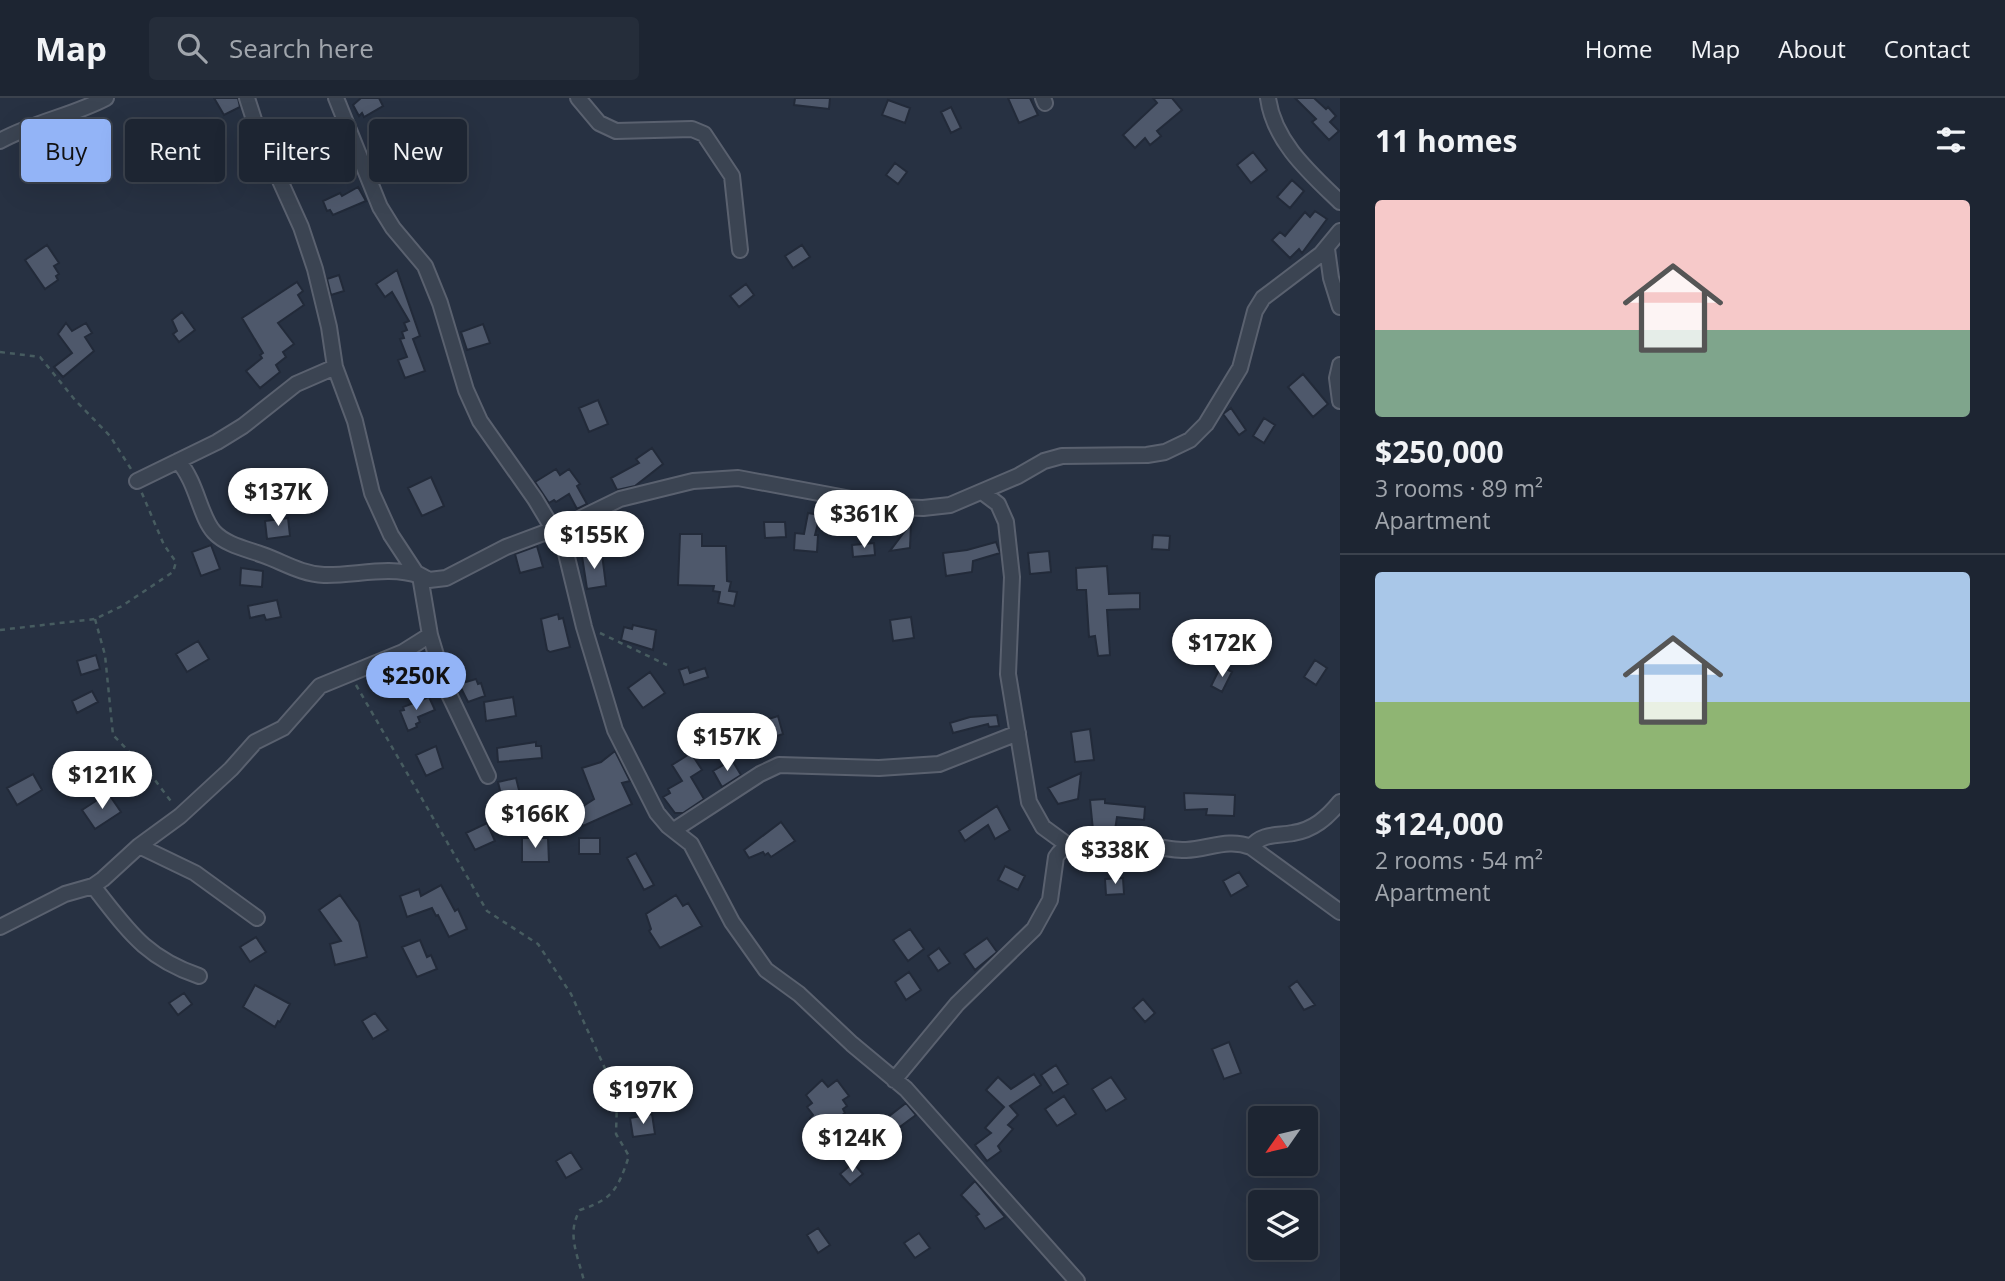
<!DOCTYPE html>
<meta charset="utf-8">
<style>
body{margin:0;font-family:"Open Sans",sans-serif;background:#252d3a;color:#f1f3f6;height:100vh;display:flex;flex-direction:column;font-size:26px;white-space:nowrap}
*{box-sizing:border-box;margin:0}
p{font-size:23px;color:#a0a5ac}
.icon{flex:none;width:38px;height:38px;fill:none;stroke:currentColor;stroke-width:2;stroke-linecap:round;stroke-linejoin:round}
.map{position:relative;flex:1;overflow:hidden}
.drawer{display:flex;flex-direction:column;background:#1d2532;width:665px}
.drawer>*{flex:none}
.guide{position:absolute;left:21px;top:21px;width:665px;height:63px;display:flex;gap:14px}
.needle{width:46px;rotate:236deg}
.fabs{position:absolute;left:1248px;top:1008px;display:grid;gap:14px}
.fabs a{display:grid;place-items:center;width:70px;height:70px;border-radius:7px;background:#1d2532;box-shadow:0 7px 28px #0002,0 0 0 2px #3b424d;font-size:35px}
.price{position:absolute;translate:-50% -60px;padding:0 16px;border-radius:24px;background:#fff;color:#222;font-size:23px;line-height:46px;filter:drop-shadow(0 2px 4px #0008)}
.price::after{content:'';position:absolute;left:50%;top:42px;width:21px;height:16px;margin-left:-10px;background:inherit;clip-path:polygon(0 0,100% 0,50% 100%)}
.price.current{background:#93b4f7;color:#111}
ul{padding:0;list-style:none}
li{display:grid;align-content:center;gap:14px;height:371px;padding:0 35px}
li+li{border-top:2px solid #3b424d}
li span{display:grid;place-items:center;height:217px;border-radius:7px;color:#555}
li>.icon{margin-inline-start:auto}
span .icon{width:126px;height:126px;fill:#fffc;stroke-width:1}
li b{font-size:30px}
h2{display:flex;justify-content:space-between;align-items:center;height:84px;padding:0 35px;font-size:30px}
.tag{padding:0 24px;border-radius:7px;background:#1d2532;box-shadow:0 7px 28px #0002,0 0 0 2px #3b424d;font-size:24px;line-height:63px}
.tag.current{background:#93b4f7;color:#111}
header{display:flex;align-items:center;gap:42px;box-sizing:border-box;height:98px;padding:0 35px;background:#1d2532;border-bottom:2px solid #3b424d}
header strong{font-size:33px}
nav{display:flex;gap:38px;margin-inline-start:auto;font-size:24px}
.search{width:490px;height:63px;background:#252d3a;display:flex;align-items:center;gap:18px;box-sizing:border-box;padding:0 24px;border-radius:7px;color:#a0a5ac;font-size:26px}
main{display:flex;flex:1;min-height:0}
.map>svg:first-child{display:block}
.building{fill:#4e586b;stroke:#222a39;stroke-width:2}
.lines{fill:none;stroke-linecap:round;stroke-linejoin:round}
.minor-casing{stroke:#5a616f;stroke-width:18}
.path{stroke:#475c60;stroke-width:2.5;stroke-dasharray:5 5;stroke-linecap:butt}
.minor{stroke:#3b4452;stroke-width:14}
</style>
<header>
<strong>Map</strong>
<div class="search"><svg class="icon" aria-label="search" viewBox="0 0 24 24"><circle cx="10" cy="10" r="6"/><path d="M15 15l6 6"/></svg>Search here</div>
<nav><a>Home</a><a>Map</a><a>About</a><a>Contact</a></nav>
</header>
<main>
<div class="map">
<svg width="1340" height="1183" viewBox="0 0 1340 1183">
<rect width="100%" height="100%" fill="#273142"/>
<path class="building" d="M214 0H238L240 9 224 17Z
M361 0H379L383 8 364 19 362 15 359 18 353 7Z
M795 0H830L829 11 794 7Z
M1008 0H1030L1038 17 1019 25Z
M1153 0H1172L1182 12 1157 33 1161 38 1150 47 1145 40 1135 50 1123 37 1157 5Z
M1295 0H1314L1326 11 1328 9 1336 18 1330 24 1339 33 1329 42 1312 24 1316 21Z
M888 2 910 10 905 25 882 17Z
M951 9 961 30 951 35 941 14Z
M1253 54 1267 72 1251 85 1237 67Z
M322 56 329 72 310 80 303 63Z
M895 65 907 74 898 86 886 77Z
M1292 82 1304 93 1290 110 1277 99Z
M358 89 366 103 333 117 330 112 327 113 323 103 340 95 342 98Z
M1315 113 1327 121 1302 155 1299 151 1290 160 1272 142 1280 134 1285 138 1305 114 1310 119Z
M47 147 59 165 54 168 59 176 56 178 58 182 45 191 25 162Z
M802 147 810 159 793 170 785 158Z
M397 172 420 238 413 241 425 273 405 280 398 262 407 259 400 241 404 240 402 234 407 232 404 225 409 223 392 194 385 199 376 186Z
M339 177 344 193 331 197 327 181Z
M297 184 303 193 298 197 304 207 278 225 294 246 283 254 286 259 276 267 280 274 260 290 246 273 262 260 260 257 263 255 242 220Z
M746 186 754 197 739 209 730 198Z
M182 214 195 232 179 244 173 236 177 233 172 222Z
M66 225 72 233 86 225 92 235 85 239 94 253 63 279 54 269 72 255 58 236Z
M483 226 490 245 467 252 461 234Z
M1303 276 1328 306 1313 319 1288 289Z
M598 302 608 326 589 334 579 310Z
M1231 310 1246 332 1239 337 1223 316Z
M1264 320 1275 327 1264 345 1253 338Z
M652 350 663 366 635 388 617 392 611 380 639 365 636 361Z
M274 371 276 386 259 389V385L251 386 249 374Z
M556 371 560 377 569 371 580 386 577 388 587 406 577 411 569 396 556 404 554 402 549 405 535 384Z
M431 379 444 408 422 418 408 390Z
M808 415 820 417 815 437H818L817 454 794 452 795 435 804 436Z
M288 420 290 438 267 441 265 423Z
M764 424H785L786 439 765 440Z
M911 425 910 450 890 453Z
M680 436H702V448H726L727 483 731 484 729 493 737 494 734 508 718 505 720 494 713 493 714 488 678 487Z
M1153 437 1170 438 1169 452 1152 451Z
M996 444 1000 455 973 463 972 474 946 478 943 455 967 452Z
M874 445 875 457 853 459 852 447Z
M211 447 220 471 201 478 192 454Z
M537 448 543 469 520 475 515 456Z
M1049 453 1051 474 1030 476 1028 455Z
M602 456 606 488 587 491 582 458Z
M1107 468 1109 496 1140 495V511L1107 512 1110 557 1098 558 1095 538 1089 539 1086 492H1077L1076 470Z
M241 470 263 473 262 489 240 487Z
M277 502 281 519 266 522 264 517 250 520 248 508Z
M558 516 559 521 563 520 570 549 550 554 547 552 541 521Z
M911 519 914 540 893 543 890 522Z
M1190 523 1198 534 1181 545 1173 534Z
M633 527 656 532 653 552 621 542 624 529 632 531Z
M198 543 209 561 187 574 176 556Z
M96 557 100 571 81 577 77 563Z
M1315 562 1327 570 1316 587 1304 579Z
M1221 568 1232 574 1222 594 1211 588Z
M688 569 690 575 705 570 708 579 684 587 679 572Z
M650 574 665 595 643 610 628 590Z
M476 581 478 586 481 585 485 598 468 604 459 586Z
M92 593 98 604 77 615 72 603Z
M429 599 435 612 418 619 420 624 416 626 417 629 408 633 400 613 404 612 403 609Z
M513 599 516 618 486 623 484 604Z
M997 617 999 628 989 629 988 626 953 635 950 625 970 619Z
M778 618 783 636 762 643 756 625Z
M1090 631 1094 662 1075 664 1071 634Z
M536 644V648H541L542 660 498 664 497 650Z
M436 648 443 670 426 678 416 657Z
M615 653 630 683 622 685 632 706 583 728 574 714 594 701 582 670 601 664Z
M691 655 702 672 691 679 704 701 683 715H675L663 699 670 695 668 691 682 683 672 667Z
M732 662 741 677 722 689 713 673Z
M1081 675 1078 701 1058 706 1048 690Z
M33 676 42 692 17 707 7 690Z
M516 680 520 696 502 701 498 684Z
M108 695 121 714 95 731 82 712Z
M1184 695 1235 697 1234 718 1206 717 1207 711 1185 712Z
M1105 701V705L1145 709 1144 722 1117 719 1115 732H1093L1090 702Z
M997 708 1010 732 995 741 988 727 965 743 959 733Z
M781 724 795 743 771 759 768 755 765 757 763 754 749 760 744 752Z
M487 725 495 743 475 752 466 735Z
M522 740H548L549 764H522Z
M579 740H600V756H579Z
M636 755 654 787 644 792 627 760Z
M1005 768 1025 778 1018 792 998 782Z
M1239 774 1248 788 1231 798 1223 783Z
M1123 780 1124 796 1106 797 1105 781Z
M441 787 455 813 458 811 467 831 449 839 438 817 436 818 432 810 407 819 400 798 419 791 421 798Z
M340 797 359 824 367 859 335 867 330 846 341 843 319 812Z
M676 797 683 808 688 805 702 828 660 850 649 833 651 831 646 816Z
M910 831 924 851 908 863 893 842Z
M256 839 266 854 250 864 240 849Z
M987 840 997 854 975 872 964 856Z
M420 842 427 859 431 857 437 871 417 879 402 849Z
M939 850 950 865 938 873 928 858Z
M909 874 921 892 906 902 895 884Z
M1297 883 1315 907 1304 912 1289 889Z
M255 887 290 906 280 924 278 923 275 929 243 909Z
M184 895 192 906 178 917 169 905Z
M1143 901 1155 915 1145 924 1133 910Z
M375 915 388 932 373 941 362 923Z
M1229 944 1241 975 1224 981 1212 951Z
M1056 967 1068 986 1053 995 1041 977Z
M1034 976 1041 987 1010 1008 1018 1017 1008 1027 1013 1031 998 1048 1001 1053 987 1063 975 1047 991 1035 985 1030 1004 1009 986 992 998 979 1011 991Z
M1111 979 1126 1001 1106 1013 1092 991Z
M822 982 828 989 837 982 849 998 843 1002 847 1008 843 1011 845 1015 838 1020 841 1024 830 1033 826 1028 819 1032 810 1020 813 1017 807 1009 812 1005 806 997Z
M1064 998 1076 1016 1057 1028 1045 1011Z
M906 1005 916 1017 897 1031 888 1019Z
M652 1016 655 1036 633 1039 630 1020Z
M571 1054 582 1071 566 1080 556 1063Z
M853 1065 863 1076 850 1087 840 1076Z
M975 1083 1005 1119 985 1131 976 1118 979 1116 961 1097Z
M818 1130 830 1147 818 1155 807 1137Z
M919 1135 930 1150 915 1160 904 1145Z"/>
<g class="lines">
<defs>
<path id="minor" d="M247 0 258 34 301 129 315 171 329 229 335 269 355 323 372 395 391 437 416 475 429 482 446 480 506 449 573 424 620 401 693 383 738 380 894 409 923 410 950 407 1018 378 1044 363 1062 358 1147 357 1165 354 1190 342 1206 326 1240 270 1255 213 1263 200 1321 156 1340 133
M336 0 380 109 393 130 425 168 440 205 466 292 480 323 535 401 565 451 584 529 615 632 657 715 668 728 691 746 732 824 766 872 799 896 852 946 906 991 1077 1183
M578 0 599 25 616 33 692 31 704 36 732 78 740 152
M1043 0 1045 5
M1268 0C1274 44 1310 75 1340 104
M0 43C34 24 72 18 106 0
M1327 151 1331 180 1340 209
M1340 267 1337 280 1340 303
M178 363C197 384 200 419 214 434 226 447 247 451 263 457 283 464 301 476 324 477 355 478 389 467 420 478L430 537 446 590 488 678
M137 383 217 344 243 328 296 286 335 269
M982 394 998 406 1006 424 1012 479 1008 576 1029 704 1043 729 1069 748
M674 732 760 676 779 667 879 670 939 666 1018 635
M139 748 195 775 257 820
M1251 749C1262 735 1277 738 1293 735 1313 732 1327 720 1340 704
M93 788C128 832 144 859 199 878
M0 829 65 796 93 788 103 781 139 748 180 718 231 671 255 644 283 630 320 588 403 554 430 537
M894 982 957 906 1034 831 1050 802 1056 759C1079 723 1153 753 1186 752 1209 751 1228 740 1251 749L1340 814"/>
</defs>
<use href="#minor" class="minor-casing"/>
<path class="path" d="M0 254 40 259 75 302 110 338 131 371
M95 521 105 557 113 637 148 673 173 706
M0 532 95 521 122 508 173 474 176 464 164 447 141 393
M600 535 667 567
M356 587 487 813 538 846 571 896 608 977 617 1003 616 1036 629 1058C618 1090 614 1101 580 1112 566 1135 578 1158 584 1183"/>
<use href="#minor" class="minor"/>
</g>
</svg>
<div class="fabs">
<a><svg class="needle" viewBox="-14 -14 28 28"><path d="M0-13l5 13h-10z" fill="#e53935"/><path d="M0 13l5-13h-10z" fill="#a0a5ac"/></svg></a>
<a><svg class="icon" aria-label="layers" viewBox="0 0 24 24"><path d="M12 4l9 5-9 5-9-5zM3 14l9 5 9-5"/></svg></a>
</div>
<b class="price" style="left:278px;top:430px">$137K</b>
<b class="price" style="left:864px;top:452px">$361K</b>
<b class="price" style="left:594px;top:473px">$155K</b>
<b class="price" style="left:1222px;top:581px">$172K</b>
<b class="price current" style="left:416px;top:614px">$250K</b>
<b class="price" style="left:727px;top:675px">$157K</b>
<b class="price" style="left:102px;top:713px">$121K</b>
<b class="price" style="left:535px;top:752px">$166K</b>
<b class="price" style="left:1115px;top:788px">$338K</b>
<b class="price" style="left:643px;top:1028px">$197K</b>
<b class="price" style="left:852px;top:1076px">$124K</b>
<div class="guide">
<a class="tag current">Buy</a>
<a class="tag">Rent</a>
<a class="tag">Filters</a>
<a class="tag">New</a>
</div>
</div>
<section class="drawer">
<h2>11 homes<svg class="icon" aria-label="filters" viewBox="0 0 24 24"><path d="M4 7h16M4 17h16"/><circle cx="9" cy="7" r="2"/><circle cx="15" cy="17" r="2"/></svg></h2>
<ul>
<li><span style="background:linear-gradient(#f6c9c9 60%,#7fa58c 0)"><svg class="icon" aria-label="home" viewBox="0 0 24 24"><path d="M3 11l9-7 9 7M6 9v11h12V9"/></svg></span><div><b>$250,000</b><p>3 rooms · 89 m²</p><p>Apartment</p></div></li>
<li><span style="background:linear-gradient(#a9c7e8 60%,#8fb573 0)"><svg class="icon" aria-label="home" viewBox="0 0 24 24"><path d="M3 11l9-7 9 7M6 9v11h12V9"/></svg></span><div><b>$124,000</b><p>2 rooms · 54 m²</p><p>Apartment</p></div></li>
</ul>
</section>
</main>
